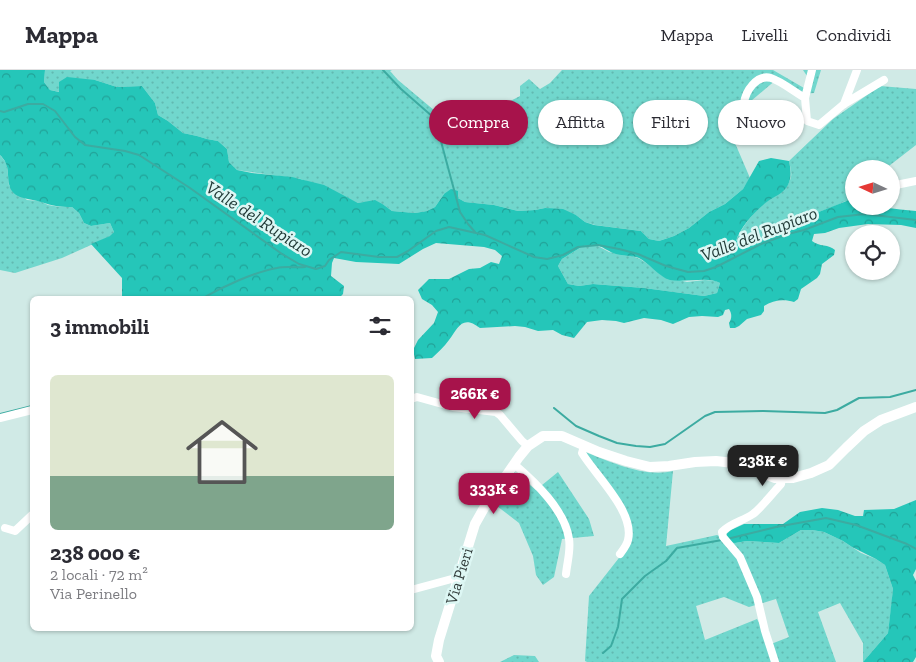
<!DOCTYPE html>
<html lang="it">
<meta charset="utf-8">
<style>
body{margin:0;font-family:"Zilla Slab",serif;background:#f7f7f7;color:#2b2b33;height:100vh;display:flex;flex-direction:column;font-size:19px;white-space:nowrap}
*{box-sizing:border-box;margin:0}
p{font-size:16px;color:#7c7c81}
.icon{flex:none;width:28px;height:28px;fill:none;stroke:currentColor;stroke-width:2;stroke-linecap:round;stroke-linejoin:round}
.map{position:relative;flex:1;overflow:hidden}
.side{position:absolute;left:30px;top:226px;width:384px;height:335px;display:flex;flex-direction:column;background:#fff;border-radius:8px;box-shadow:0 1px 4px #0004}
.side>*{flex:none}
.banner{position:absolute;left:429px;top:30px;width:411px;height:45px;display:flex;gap:10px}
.needle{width:32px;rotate:274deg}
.tools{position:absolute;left:845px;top:90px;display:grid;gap:10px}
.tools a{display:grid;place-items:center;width:55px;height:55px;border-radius:50%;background:#fff;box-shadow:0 1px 4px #0004;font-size:25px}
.price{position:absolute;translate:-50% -42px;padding:0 11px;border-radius:10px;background:#a7134b;color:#fff;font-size:16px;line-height:32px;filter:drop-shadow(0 1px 2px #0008)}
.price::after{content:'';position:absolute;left:50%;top:30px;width:15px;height:11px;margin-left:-8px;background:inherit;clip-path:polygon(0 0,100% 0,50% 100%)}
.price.on{background:#222;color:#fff}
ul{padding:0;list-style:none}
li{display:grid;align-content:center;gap:10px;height:265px;padding:0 20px}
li+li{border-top:1px solid #e1e1e2}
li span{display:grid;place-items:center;height:155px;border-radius:8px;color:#555}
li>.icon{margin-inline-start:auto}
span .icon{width:90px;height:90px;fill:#fffc;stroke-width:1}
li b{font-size:21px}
h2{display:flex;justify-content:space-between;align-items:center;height:60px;padding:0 20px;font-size:21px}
.pill{padding:0 18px;border-radius:22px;background:#fff;box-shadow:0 1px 4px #0004;font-size:18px;line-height:45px}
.pill.on{background:#a7134b;color:#fff}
header{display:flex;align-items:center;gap:30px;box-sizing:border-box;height:70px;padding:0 25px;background:#fff;border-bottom:1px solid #e1e1e2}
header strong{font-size:24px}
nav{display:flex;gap:28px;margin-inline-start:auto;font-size:18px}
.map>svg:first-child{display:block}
.grass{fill:url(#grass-dots);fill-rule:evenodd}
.forest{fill:url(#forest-crowns);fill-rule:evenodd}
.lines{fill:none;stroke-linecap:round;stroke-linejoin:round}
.stream{stroke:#3caba1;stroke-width:2}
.street{stroke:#fff;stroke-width:8}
.secondary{stroke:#fff;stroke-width:10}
.labels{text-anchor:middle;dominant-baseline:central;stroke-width:5;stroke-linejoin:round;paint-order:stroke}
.street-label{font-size:16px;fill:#323d3b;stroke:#ddf7f4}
.water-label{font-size:18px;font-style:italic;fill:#1f3835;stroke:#ddf7f4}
</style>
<header>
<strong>Mappa</strong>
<nav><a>Mappa</a><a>Livelli</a><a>Condividi</a></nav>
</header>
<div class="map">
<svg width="916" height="592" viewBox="0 0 916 592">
<defs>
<pattern id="grass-dots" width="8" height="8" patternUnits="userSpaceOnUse" patternTransform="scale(1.25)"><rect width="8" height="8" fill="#71d7cd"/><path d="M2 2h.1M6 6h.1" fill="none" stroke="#62b9b1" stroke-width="1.8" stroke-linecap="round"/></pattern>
<pattern id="forest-crowns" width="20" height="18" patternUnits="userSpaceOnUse" patternTransform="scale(1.25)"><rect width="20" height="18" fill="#25c6b9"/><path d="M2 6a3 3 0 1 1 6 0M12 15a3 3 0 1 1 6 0" fill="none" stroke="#21a298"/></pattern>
</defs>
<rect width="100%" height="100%" fill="#d0eae6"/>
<path class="grass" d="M45 0H392L390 1 398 10 447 51 466 36 489 42 520 26V16L529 9 540 19 550 13 562 0H773L804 18 807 6 803 0H821L814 23 802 24 777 9 726 52 750 108 743 119 725 134 709 142 689 158 674 166 659 171 649 169 641 161 595 155 585 152 576 145 545 138 535 140 518 141 494 135 465 132 458 128 444 124 435 137 427 141 415 143 392 141 384 135 366 132 358 133 343 126 301 109 237 100 229 92 227 79 218 71 207 69 197 66 183 63 168 51 158 45 155 33 142 16 117 17 95 10 60 22 50 20 44 12Z
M880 16 916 19V75L885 99H854V131C847 129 842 133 835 136 821 141 806 147 791 153 771 161 759 173 736 171 742 156 755 141 767 131 775 125 786 121 790 110 793 104 790 97 789 91L833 49Z
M0 85 7 94 9 116 27 130 40 131 48 135 60 137H72L79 143 84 153 91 156 110 153 114 162 111 166 62 188 15 203 0 200Z
M583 176H598L609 182 618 184H627L640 189 655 199 662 206 687 212 705 210 716 211 720 213 717 223 704 226 644 218 593 214 579 216 568 214 558 196 562 189Z
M585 382C611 392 645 408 673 401L666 476 717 465 735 473 747 471 779 473 801 460H812L824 462 843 471 861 483 876 489 885 495 893 519 892 531 888 563 863 592V573L840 533 818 542 836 592H587L585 591 589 526 626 479 628 451ZM724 527 749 537 776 529 789 567 771 574 757 549 705 570 696 536Z
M514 402 536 420 558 402 589 449 594 466 562 469 554 507 543 515 536 505 533 486 519 453 493 433Z
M514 585 535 586 539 592H500Z"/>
<path class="forest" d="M0 0H45L44 12 50 20 59 22V12L67 7 95 10 117 17 142 16 155 33 158 45 168 51 183 63 197 66 207 69 218 71 227 79 229 92 237 100 252 103 292 107 324 115 358 133 375 130 384 135 392 141 415 143 427 141 435 137 444 124 451 119 458 121V128L465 132 494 135 518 141 535 140 545 138 563 139 576 145 585 152 594 155 641 161 649 169 659 171 674 166 689 158 709 142 725 134 743 119 759 91 771 88 789 91C792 105 792 116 778 125 774 127 771 129 768 131 756 140 740 157 736 171 759 173 772 161 791 153 810 145 830 138 849 130L854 131V136C875 136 895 139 916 141V158L901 155 868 154 839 158 825 163 814 164 812 171C819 177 829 174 835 180L834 185 822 194 820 204 817 208 801 219 798 229 794 232C784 229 773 230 764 236V241L761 245 747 249 739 256 735 258H730L729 253C732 248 732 244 729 239L725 240 723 245 718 247 702 246 689 247 673 254 661 250 644 248 624 253 616 251 602 250 587 252 574 268 562 265 553 260 538 261 525 257 515 256 480 258C462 244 458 258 449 270 444 277 438 282 432 288L415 289 413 280 418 270 434 253 438 242 432 235 422 229 418 220 429 209H449L469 199 480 198 491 192 499 194 502 186 495 180 484 177 436 173 423 179 399 194 356 192 334 188 332 193 331 206 344 216 343 224 340 227H327L325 229H122V208L91 174 110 166 114 162 110 153 91 156 84 153 79 143 72 137C59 137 53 136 41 132 30 128 12 130 9 114 7 102 10 95 0 85ZM583 176C588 176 594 175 599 176 605 178 609 182 616 184 624 186 631 185 639 188 649 193 659 207 670 210 685 213 709 206 720 213L717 223 704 226 644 218 593 214 579 216 568 214 558 196 562 189Z
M916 430V499L913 505 916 511V587L913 592H863L888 563 893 519 885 495 876 489 852 477 843 471 824 462 812 460H801L779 473 747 471 735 473 727 472 723 467 731 460 744 454H783L800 442 822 438 838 440 855 446H863L864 440 894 439Z"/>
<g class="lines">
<path class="stream" d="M383 0 401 19 433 47 439 64 460 142 468 154 475 162
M0 41 4 42 28 34H43L55 41 75 67 85 75 125 81 139 85 190 118 282 184 299 194 316 199 325 196 329 190 341 182 379 187H397L408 181 436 161 449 157 485 165 534 187 547 189 563 185 578 177 598 175 619 179 638 184 666 196 688 202 704 201 716 197 761 174 788 164 804 160 838 147 865 144 916 150
M201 229C222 217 254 202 277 198 286 196 296 198 305 197
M554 338 576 356 599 366 617 373 636 376 650 377 665 374 705 346 715 342 763 341 825 343 837 340 859 328 890 327 916 320
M0 344 32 336
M727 469 776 457 826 448 856 455 907 474 916 479
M603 583 611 576 618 557 622 529 645 506 666 491 677 478 722 470"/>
<path class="street" d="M812 0 805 28 807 51 819 55 844 34 884 10
M844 34 857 0
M748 61C746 53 743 43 744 34 745 21 757 4 771 8 781 11 796 23 805 28
M891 116 916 111
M411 329 417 327 453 337 496 342 500 345 522 371 528 376
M0 348 32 340
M584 376 582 383C596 406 635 442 628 470 627 475 623 480 620 484
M514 394C535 412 565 440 569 469 571 480 567 493 566 504
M5 458 15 461 32 445
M411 520 459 507
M775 592 765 561 757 527 740 487 723 467 722 462C730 453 743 451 753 444 761 438 773 423 781 414L782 408"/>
<path class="secondary" d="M439 592 436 586 439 570 475 454 484 438 519 387 528 376 543 366H562L599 382 626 391 650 397 669 396 695 392 716 391 734 393 775 408H793L811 403 829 395 846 378 864 361 881 350 916 337"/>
</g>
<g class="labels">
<g class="street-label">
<text transform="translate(459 506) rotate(-73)">Via Pieri</text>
</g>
<g class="water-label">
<text transform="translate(259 149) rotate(33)">Valle del Rupiaro</text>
<text transform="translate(759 164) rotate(-21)">Valle del Rupiaro</text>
</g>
</g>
</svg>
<div class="tools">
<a><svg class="needle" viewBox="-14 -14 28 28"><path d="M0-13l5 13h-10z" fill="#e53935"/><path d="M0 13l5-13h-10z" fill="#7c7c81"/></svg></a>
<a><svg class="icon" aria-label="locate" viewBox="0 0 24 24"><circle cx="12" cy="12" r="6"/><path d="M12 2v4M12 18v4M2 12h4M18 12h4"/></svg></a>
</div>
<b class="price" style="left:475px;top:350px">266K €</b>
<b class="price on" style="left:763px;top:417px">238K €</b>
<b class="price" style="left:494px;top:445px">333K €</b>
<div class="banner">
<a class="pill on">Compra</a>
<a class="pill">Affitta</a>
<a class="pill">Filtri</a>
<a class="pill">Nuovo</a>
</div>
<section class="side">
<h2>3 immobili<svg class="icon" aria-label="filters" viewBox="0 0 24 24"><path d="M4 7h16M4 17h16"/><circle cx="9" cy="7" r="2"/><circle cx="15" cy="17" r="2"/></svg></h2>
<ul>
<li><span style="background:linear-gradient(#dfe7d0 65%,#7fa58c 0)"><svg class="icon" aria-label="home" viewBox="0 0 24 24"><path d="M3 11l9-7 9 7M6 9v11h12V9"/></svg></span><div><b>238 000 €</b><p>2 locali · 72 m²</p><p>Via Perinello</p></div></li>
</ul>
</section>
</div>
